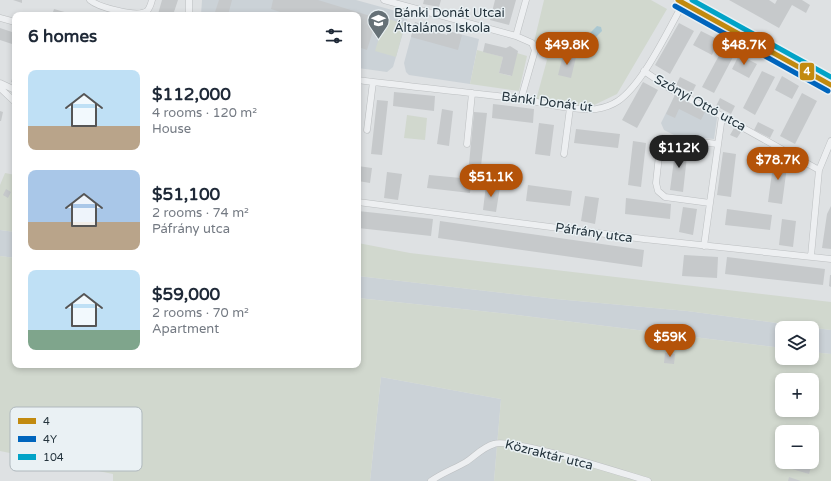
<!DOCTYPE html>
<meta charset="utf-8">
<style>
body{margin:0;font-family:"Varela Round",sans-serif;background:#f6f6f7;color:#1f2937;height:100vh;display:flex;flex-direction:column;font-size:15px;white-space:nowrap}
*{box-sizing:border-box;margin:0}
p{font-size:13px;color:#747a83}
.icon{flex:none;width:22px;height:22px;fill:none;stroke:currentColor;stroke-width:2;stroke-linecap:round;stroke-linejoin:round}
.map{position:relative;flex:1;overflow:hidden}
.details{position:absolute;left:12px;top:12px;width:349px;height:356px;display:flex;flex-direction:column;background:#fff;border-radius:8px;box-shadow:0 2px 6px #0003}
.details>*{flex:none}
.controls{position:absolute;left:775px;top:321px;display:grid;gap:8px}
.controls a{display:grid;place-items:center;width:44px;height:44px;border-radius:8px;background:#fff;box-shadow:0 2px 6px #0003;font-size:20px}
.price{position:absolute;translate:-50% -34px;padding:0 9px;border-radius:14px;background:#b45309;color:#fff;font-size:13px;line-height:26px;filter:drop-shadow(0 1px 2px #0008)}
.price::after{content:'';position:absolute;left:50%;top:24px;width:12px;height:9px;margin-left:-6px;background:inherit;clip-path:polygon(0 0,100% 0,50% 100%)}
.price.current{background:#222;color:#fff}
ul{padding:0;list-style:none}
li{display:flex;align-items:center;gap:12px;height:100px;padding:0 16px}
li span{display:grid;place-items:center;flex:none;width:112px;height:80px;border-radius:8px;color:#555}
li>.icon{margin-inline-start:auto}
span .icon{width:48px;height:48px;fill:#fffc;stroke-width:1}
li b{font-size:17px}
h2{display:flex;justify-content:space-between;align-items:center;height:48px;padding:0 16px;font-size:17px}
.map>svg:first-child{display:block}
.built{fill:#cbd2d7}
.green{fill:#d1d8ce;fill-rule:evenodd}
.water{fill:#aac7d1}
.building{fill:#c6c9cb}
.lines{fill:none;stroke-linecap:round;stroke-linejoin:round}
.minor-casing{stroke:#bcbfc1;stroke-width:7}
.tertiary-casing{stroke:#bcbfc1;stroke-width:8}
.minor{stroke:#edeff1;stroke-width:6}
.tertiary{stroke:#edeff1;stroke-width:7}
.bus-1-casing{stroke:#eaf1f4;stroke-width:8}
.bus-2-casing{stroke:#eaf1f4;stroke-width:8}
.bus-3-casing{stroke:#eaf1f4;stroke-width:8}
.bus-1{stroke:#c28a0f;stroke-width:5}
.bus-2{stroke:#0065bd;stroke-width:5}
.bus-3{stroke:#02a3c7;stroke-width:5}
.labels{text-anchor:middle;dominant-baseline:central;stroke-width:3;stroke-linejoin:round;paint-order:stroke}
.poi-label{font-size:13px;fill:#25343d;stroke:#eaf1f4;text-anchor:start}
.street-label{font-size:13px;fill:#25343d;stroke:#eaf1f4}
.key{fill:#eaf1f4;stroke:#afb8bd;stroke-width:1}
.key-label{font-size:11px;fill:#25343d}
.line-badge{stroke:#eaf1f4;stroke-width:1.5}
.badge-label{font-size:11px;text-anchor:middle;font-weight:bold;fill:#fff}
</style>
<div class="map">
<svg width="831" height="481" viewBox="0 0 831 481">
<rect width="100%" height="100%" fill="#dee1e3"/>
<path class="built" d="M202 0H356L403 13 407 19 393 67 387 72 358 68V15H201Z
M415 22 430 27 429 30 447 35 448 31 479 39 470 84 409 75 406 72 404 63Z
M675 95 705 112V110L715 115 717 118 714 139 674 135 664 130 661 123Z
M0 230 15 232V258L0 256Z
M358 276 556 299 687 311 831 330V354L812 352V328H782V348L509 314 358 298Z
M381 377 501 399 494 481H370Z"/>
<path class="green" d="M544 0H651L667 9 617 94 590 107 536 100 547 60 534 42Z
M385 18 405 24 396 57 375 51Z
M477 50 503 57 499 73 511 76 517 53 527 56 519 91 470 84Z
M407 115 427 118 425 140 404 138Z
M5 173 15 175V232L0 230V185Z
M358 243 410 253 831 302V330L687 311 556 299 358 276Z
M0 256 15 258V365H358V298L509 314 782 348V358H812V352L831 354V481H494L501 399 381 377 370 481H113V474L0 451ZM782 380H812V410H782ZM782 432H812V462H782Z"/>
<path class="water" d="M597 26 601 27 602 31 595 38H590L589 34Z"/>
<path class="building" d="M13 0H22V3Z
M162 0H178L173 15 158 14Z
M219 0H232L228 15H214Z
M273 0H318L377 18 367 50 358 47V15H314L304 12 303 15H286V14L271 9Z
M424 0H441L439 7 423 4Z
M495 0H516L509 25 490 20Z
M729 0H769L775 4 777 0H802L810 5 806 13 792 5 779 28Z
M54 9 68 13 67 15H52Z
M415 22 430 27 429 30 447 35 448 31 462 35 458 50 411 37Z
M679 23 694 31 670 74 655 65Z
M0 28 15 33V45L0 40Z
M701 31 719 40 712 55 693 45Z
M485 43 506 48 510 46 518 51 512 76 499 73 503 57 483 52Z
M723 48 734 55 714 93 702 87Z
M563 55 576 57 571 78 558 75Z
M739 55 757 64 749 78 732 69Z
M15 69V83L11 82Z
M762 71 775 77 755 115 743 108Z
M782 76 799 86 792 99 775 90Z
M680 77 696 85 692 93 676 85Z
M643 82 658 90 637 128 622 120Z
M394 92 435 96 434 111 393 106Z
M802 93 817 101 795 144 780 136Z
M675 95 705 112 701 120 679 109 675 118 666 114Z
M720 98 735 106 731 114 716 106Z
M377 100 388 101 382 155 371 154Z
M493 104 534 109 533 123 492 118Z
M442 109 453 111 449 146 437 144Z
M0 111 3 112 1 121H0Z
M474 112 487 113 481 166 469 164Z
M758 122 774 130 770 138 754 130Z
M539 123 554 125 550 156 535 154Z
M734 128 741 132 737 138 730 135Z
M576 129 620 134 618 148 574 143Z
M633 141 646 143 641 187 628 185Z
M676 145 688 147 683 192 670 190Z
M723 152 736 154 731 197 717 195Z
M774 158 788 159 782 204 768 202Z
M358 166 372 168 370 183 358 181Z
M387 172 402 174 398 200 384 198Z
M429 175 472 179 470 193 427 188Z
M486 185 500 187 496 212 483 210Z
M528 185 572 191 570 206 526 201Z
M6 189 11 192 8 198 3 195Z
M585 196 599 198 595 224 581 221Z
M626 198 671 204 670 219 625 214Z
M831 206V249L822 248 827 214Z
M683 207 697 209 693 235 679 232Z
M727 209 772 215 770 230 725 225Z
M358 211 433 219 431 236 358 228Z
M782 219 796 221 793 247 779 245Z
M440 221 644 250 642 267 438 238Z
M684 255 718 257 717 278 682 276Z
M727 257 825 269 823 285 725 274Z
M830 275H831V287L829 286Z
M665 332 675 333 674 346 664 345Z
M665 353 675 354 674 364 664 363Z
M812 449 816 450 809 474 792 469 794 462H812Z
M789 477 801 481H788Z"/>
<g class="lines">
<defs>
<path id="minor" d="M90 0C98 7 137 18 147 11 150 8 151 4 152 0
M189 0V15
M384 0 516 36 526 0
M0 18 15 22
M516 36 532 43 535 50 521 99
M644 71 672 90 722 116 819 170
M358 80C412 87 467 92 521 99 545 103 571 111 596 109 603 108 612 105 618 101 644 83 669 28 685 0
M0 83 15 90
M0 88 15 102
M367 130 373 82
M467 144 472 93
M564 154 570 108
M358 202 644 239 831 259
M710 203 665 197 658 191 656 183 660 146 672 139 718 144
M704 246 722 116
M811 256 819 170 831 141
M431 481C442 473 454 469 466 462 475 456 483 447 494 444 511 437 624 474 648 481"/>
<path id="tertiary" d="M678 0 831 85"/>
</defs>
<use href="#minor" class="minor-casing"/>
<use href="#tertiary" class="tertiary-casing"/>
<use href="#minor" class="minor"/>
<use href="#tertiary" class="tertiary"/>
<defs>
<path id="bus-1" d="M678 0 831 85"/>
<path id="bus-2" d="M675 6 828 91"/>
<path id="bus-3" d="M692 0 831 77"/>
</defs>
<use href="#bus-1" class="bus-1-casing"/>
<use href="#bus-2" class="bus-2-casing"/>
<use href="#bus-3" class="bus-3-casing"/>
<use href="#bus-1" class="bus-1"/>
<use href="#bus-2" class="bus-2"/>
<use href="#bus-3" class="bus-3"/>
</g>
<defs>
<symbol id="school-pin" viewBox="-11 -11 22 30"><path d="M0 17L-7.5 6A9.5 9.5 0 1 1 7.5 6Z" fill="#667177" stroke="#eaf1f4"/><path d="M0-5L7-2L0 1L-7-2ZM-4 1L0 2.5L4 1V4Q0 6-4 4Z" fill="#fff"/></symbol>
</defs>
<g fill-rule="evenodd">
<use href="#school-pin" x="366" y="8" width="25" height="34"/>
</g>
<g class="labels">
<g class="poi-label">
<text x="394" y="13">Bánki Donát Utcai<tspan x="394" dy="15">Általános Iskola</tspan></text>
</g>
<g class="street-label">
<text transform="translate(547 102) rotate(7)">Bánki Donát út</text>
<text transform="translate(700 103) rotate(29)">Szőnyi Ottó utca</text>
<text transform="translate(594 233) rotate(8)">Páfrány utca</text>
<text transform="translate(549 455) rotate(14)">Közraktár utca</text>
</g>
</g>
<rect x="10" y="407" width="132" height="64" rx="6" class="key"/>
<rect x="18" y="418" width="18" height="6" fill="#c28a0f"/>
<rect x="18" y="436" width="18" height="6" fill="#0065bd"/>
<rect x="18" y="454" width="18" height="6" fill="#02a3c7"/>
<g class="key-label">
<text x="43" y="425">4</text>
<text x="43" y="443">4Y</text>
<text x="43" y="461">104</text>
</g>
<rect class="line-badge" x="799" y="62" width="16" height="19" rx="4" fill="#c28a0f"/>
<g class="badge-label">
<text x="807" y="75">4</text>
</g>
</svg>
<div class="controls">
<a><svg class="icon" aria-label="layers" viewBox="0 0 24 24"><path d="M12 4l9 5-9 5-9-5zM3 14l9 5 9-5"/></svg></a>
<a>+</a>
<a>−</a>
</div>
<b class="price" style="left:567px;top:66px">$49.8K</b>
<b class="price" style="left:744px;top:66px">$48.7K</b>
<b class="price current" style="left:679px;top:169px">$112K</b>
<b class="price" style="left:778px;top:181px">$78.7K</b>
<b class="price" style="left:491px;top:198px">$51.1K</b>
<b class="price" style="left:670px;top:358px">$59K</b>
<section class="details">
<h2>6 homes<svg class="icon" aria-label="filters" viewBox="0 0 24 24"><path d="M4 7h16M4 17h16"/><circle cx="9" cy="7" r="2"/><circle cx="15" cy="17" r="2"/></svg></h2>
<ul>
<li><span style="background:linear-gradient(#bfe0f5 70%,#b9a48a 0)"><svg class="icon" aria-label="home" viewBox="0 0 24 24"><path d="M3 11l9-7 9 7M6 9v11h12V9"/></svg></span><div><b>$112,000</b><p>4 rooms · 120 m²</p><p>House</p></div></li>
<li><span style="background:linear-gradient(#a9c7e8 65%,#b9a48a 0)"><svg class="icon" aria-label="home" viewBox="0 0 24 24"><path d="M3 11l9-7 9 7M6 9v11h12V9"/></svg></span><div><b>$51,100</b><p>2 rooms · 74 m²</p><p>Páfrány utca</p></div></li>
<li><span style="background:linear-gradient(#bfe0f5 75%,#7fa58c 0)"><svg class="icon" aria-label="home" viewBox="0 0 24 24"><path d="M3 11l9-7 9 7M6 9v11h12V9"/></svg></span><div><b>$59,000</b><p>2 rooms · 70 m²</p><p>Apartment</p></div></li>
</ul>
</section>
</div>
